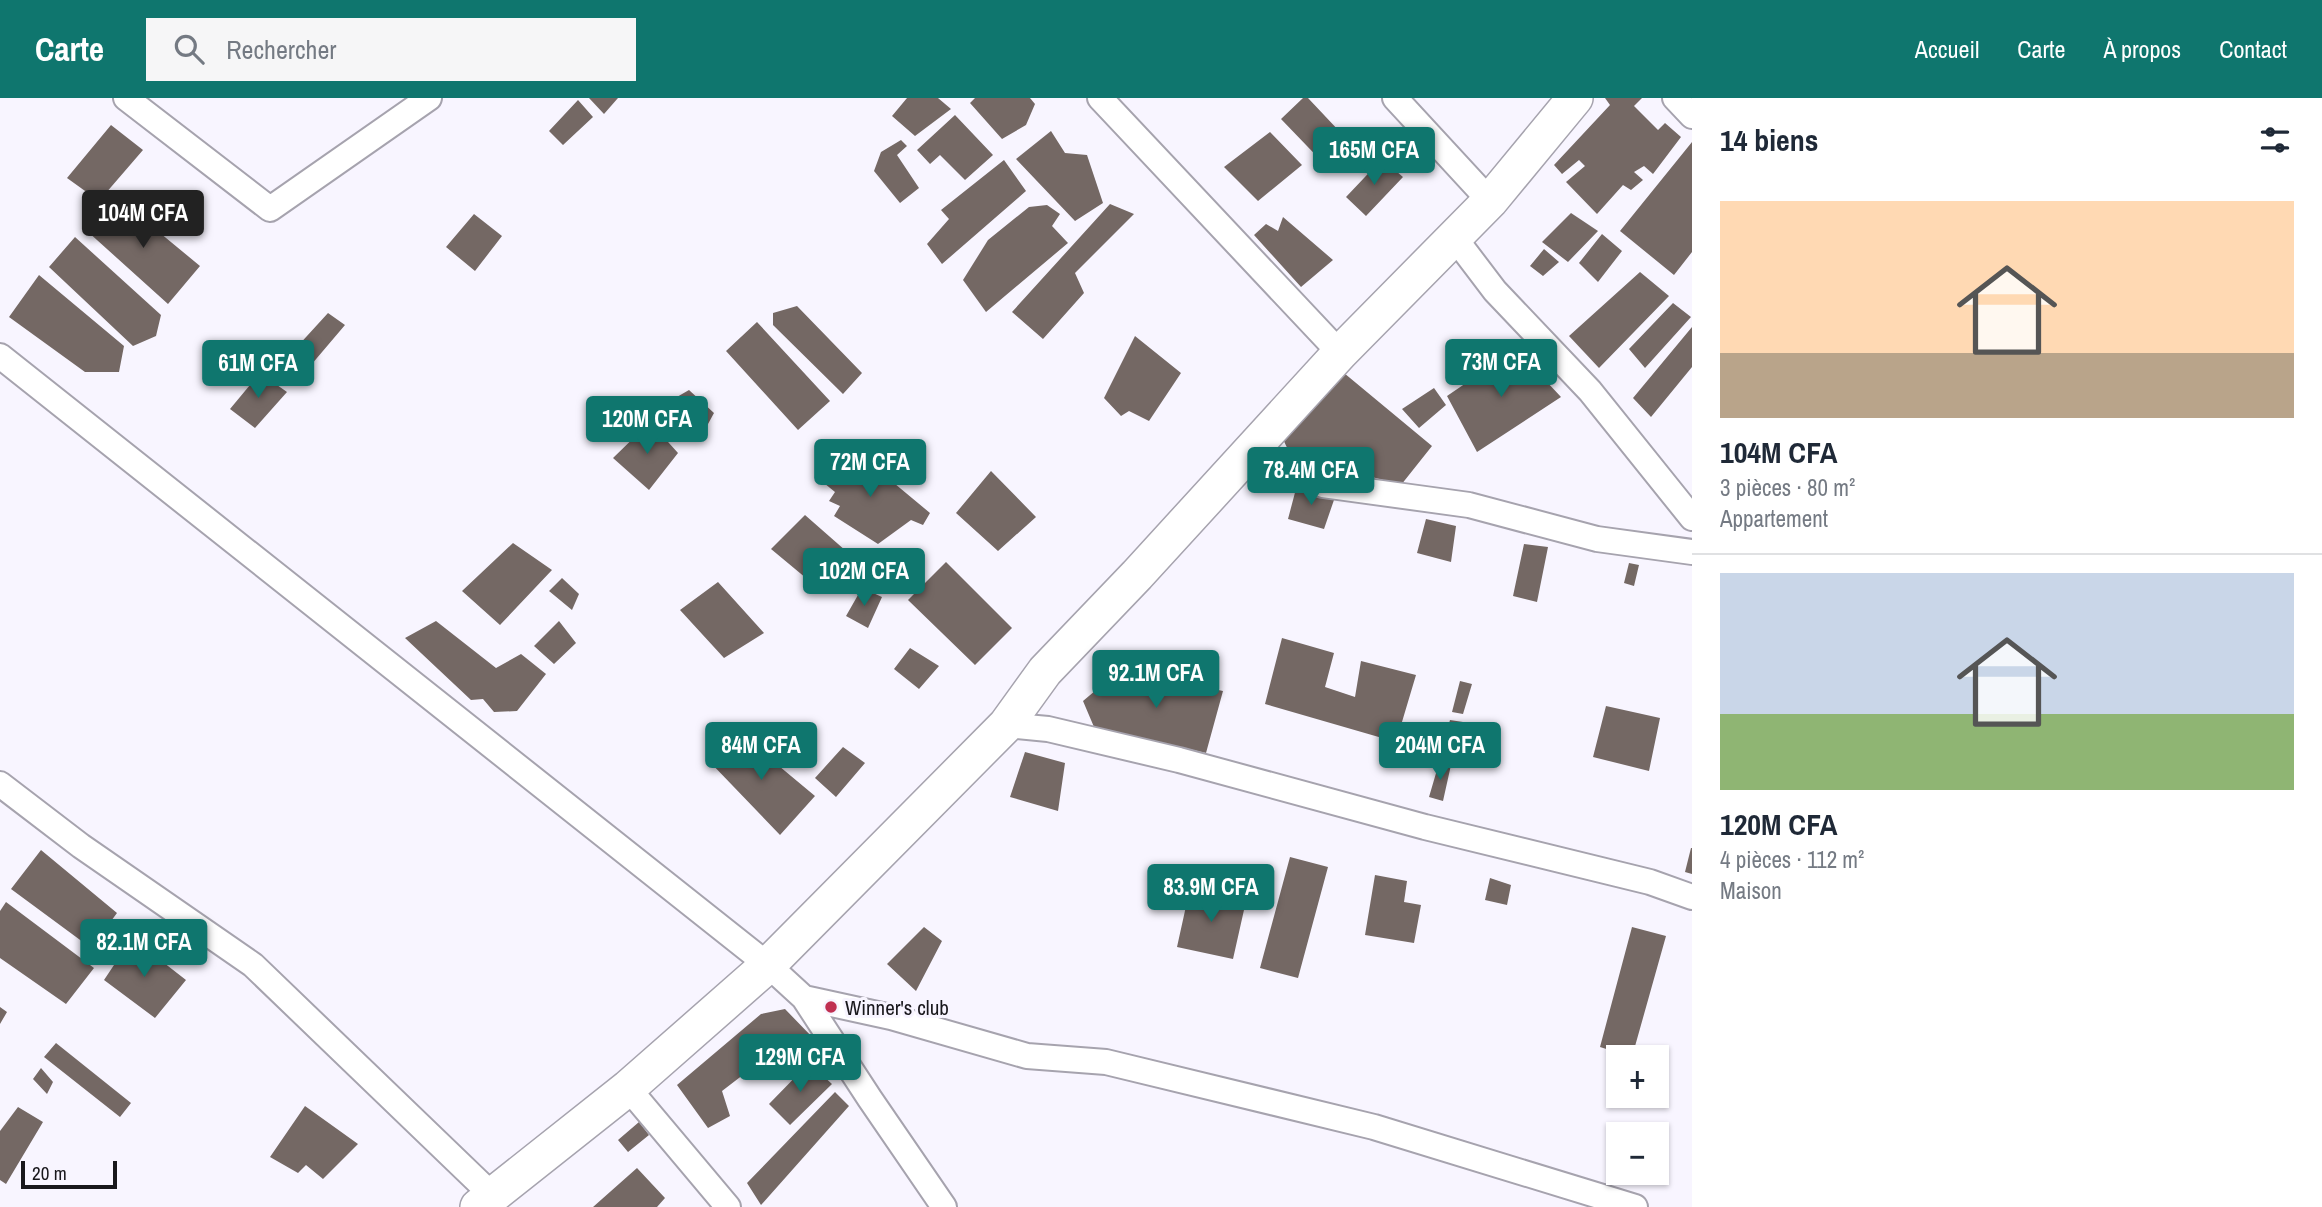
<!DOCTYPE html>
<html lang="fr">
<meta charset="utf-8">
<style>
body{margin:0;font-family:"Archivo Narrow",sans-serif;background:#f6f6f7;color:#1f2937;height:100vh;display:flex;flex-direction:column;font-size:26px;white-space:nowrap}
*{box-sizing:border-box;margin:0}
p{font-size:23px;color:#747a83}
.icon{flex:none;width:38px;height:38px;fill:none;stroke:currentColor;stroke-width:2;stroke-linecap:round;stroke-linejoin:round}
.map{position:relative;flex:1;overflow:hidden}
.drawer{display:flex;flex-direction:column;background:#fff;width:630px}
.drawer>*{flex:none}
.buttons{position:absolute;left:1606px;top:947px;display:grid;gap:14px}
.buttons a{display:grid;place-items:center;width:63px;height:63px;border-radius:0px;background:#fff;box-shadow:0 2px 5px #0004;font-size:35px}
.scale{position:absolute;left:21px;bottom:18px;width:96px;box-sizing:border-box;padding-left:7px;border:4px solid #19181c;border-top:0;font-size:19px;line-height:24px;white-space:nowrap;color:#19181c;-webkit-text-stroke:5px #f8f5ff;paint-order:stroke}
.price{position:absolute;translate:-50% -60px;padding:0 16px;border-radius:7px;background:#0f766e;color:#fff;font-size:23px;line-height:46px;filter:drop-shadow(0 2px 4px #0008)}
.price::after{content:'';position:absolute;left:50%;top:42px;width:21px;height:16px;margin-left:-10px;background:inherit;clip-path:polygon(0 0,100% 0,50% 100%)}
.price.active{background:#222;color:#fff}
ul{padding:0;list-style:none}
li{display:grid;align-content:center;gap:14px;height:371px;padding:0 28px}
li+li{border-top:2px solid #e0e1e3}
li span{display:grid;place-items:center;height:217px;border-radius:0px;color:#555}
li>.icon{margin-inline-start:auto}
span .icon{width:126px;height:126px;fill:#fffc;stroke-width:1}
li b{font-size:30px}
h2{display:flex;justify-content:space-between;align-items:center;height:84px;padding:0 28px;font-size:30px}
header{display:flex;align-items:center;gap:42px;box-sizing:border-box;height:98px;padding:0 35px;background:#0f766e;color:#fff}
header strong{font-size:33px}
nav{display:flex;gap:38px;margin-inline-start:auto;font-size:24px}
.search{width:490px;height:63px;background:#f6f6f7;display:flex;align-items:center;gap:18px;box-sizing:border-box;padding:0 24px;border-radius:0px;color:#747a83;font-size:26px}
main{display:flex;flex:1;min-height:0}
.map>svg:first-child{display:block}
.building{fill:#746864}
.lines{fill:none;stroke-linecap:round;stroke-linejoin:round}
.street-casing{stroke:#a6a3ae;stroke-width:28}
.secondary-casing{stroke:#a6a3ae;stroke-width:38}
.street{stroke:#fff;stroke-width:24}
.secondary{stroke:#fff;stroke-width:35}
.poi-dot{fill:#c03051;stroke:#f8f5ff;stroke-width:2.5}
.labels{text-anchor:middle;dominant-baseline:central;stroke-width:6;stroke-linejoin:round;paint-order:stroke}
.poi-label{font-size:21px;fill:#19181c;stroke:#f8f5ff;text-anchor:start}
</style>
<header>
<strong>Carte</strong>
<div class="search"><svg class="icon" aria-label="search" viewBox="0 0 24 24"><circle cx="10" cy="10" r="6"/><path d="M15 15l6 6"/></svg>Rechercher</div>
<nav><a>Accueil</a><a>Carte</a><a>À propos</a><a>Contact</a></nav>
</header>
<main>
<div class="map">
<svg width="1692" height="1109" viewBox="0 0 1692 1109">
<rect width="100%" height="100%" fill="#f8f5ff"/>
<path class="building" d="M589 0H618L604 16Z
M907 0H938L951 11 915 38 892 18Z
M975 0H1030L1035 6 1026 27 1002 41 970 5Z
M1303 0H1308L1357 52 1332 74 1281 21Z
M1605 0H1642L1634 8 1658 32 1665 25 1681 39 1653 76 1644 68 1634 74 1643 82 1631 92 1623 87 1597 116 1566 84 1585 68 1579 62 1562 76 1554 67 1610 7Z
M578 2 593 19 563 47 549 33Z
M955 17 993 57 965 82 940 57 930 66 917 52Z
M111 27 143 52 99 103 67 80Z
M1051 33 1065 55 1087 57 1103 105 1075 123 1016 61Z
M1270 34 1302 67 1258 103 1224 69Z
M901 42 907 48 897 57 919 90 900 105 874 73 881 54Z
M1692 44V154L1674 177 1620 133Z
M1382 61 1403 79 1366 118 1346 99Z
M1004 62 1026 93 942 166 927 146 949 121 941 112Z
M114 97 200 168 168 206 87 133Z
M1110 106 1134 116 1075 175 1084 195 1043 241 1012 214Z
M1047 107 1060 116 1052 128 1068 145 986 214 963 182 988 142 1029 109Z
M1571 115 1598 133 1568 164 1542 144Z
M474 116 502 138 475 173 446 149Z
M1283 119 1333 162 1301 189 1254 137 1266 126 1278 133Z
M1602 136 1622 153 1598 184 1579 165Z
M75 139 161 217 156 238 133 248 49 169Z
M1544 151 1559 164 1543 178 1530 168Z
M1640 174 1669 198 1599 270 1569 238Z
M39 177 124 248 119 274H85L9 219Z
M1673 205 1691 219 1645 270 1629 251Z
M797 208 862 275 843 296 773 227V215Z
M328 215 345 227 294 287 275 273Z
M757 224 830 303 798 332 726 253Z
M1692 229V269L1651 319 1633 300Z
M1135 238 1181 275 1149 323 1129 313 1121 318 1104 300Z
M1516 251 1561 299 1477 354 1447 298Z
M260 275 287 294 255 330 230 311Z
M1344 275 1432 348 1401 387 1343 371 1334 377 1324 366 1292 360 1280 335Z
M1434 290 1446 307 1419 330 1402 311Z
M689 292 714 315 702 337 670 303Z
M650 324 678 355 649 392 613 360Z
M853 351 930 415 923 427 911 422 878 446 834 418 840 408 829 403 835 394 819 381Z
M991 373 1036 419 998 453 956 415Z
M1297 387 1335 399 1324 431 1288 421Z
M805 417 854 460 824 495 771 451Z
M1426 421 1456 428 1451 464 1417 455Z
M513 445 552 472 500 527 462 493Z
M1524 446 1548 449 1537 504 1513 498Z
M946 464 1012 530 975 567 908 502Z
M1629 465 1639 467 1634 488 1624 485Z
M562 480 579 496 572 512 549 493Z
M718 484 764 535 724 560 680 512Z
M862 490 882 499 868 530 846 518Z
M436 523 496 570 521 556 546 576 517 613 494 614 483 601 471 602 405 540Z
M559 523 576 545 554 566 534 548Z
M1282 540 1334 555 1325 589 1355 599 1361 563 1416 577 1396 644 1265 606Z
M910 550 939 568 919 591 894 571Z
M1121 571 1223 593 1206 655 1094 629 1083 603Z
M1460 583 1472 586 1463 616 1452 614Z
M1606 608 1660 620 1649 673 1593 659Z
M1450 622 1463 624 1454 661 1440 657Z
M737 633 815 698 780 737 707 661Z
M843 649 865 665 836 699 815 680Z
M1025 654 1065 665 1058 713 1010 699Z
M1439 665 1451 667 1443 703 1429 699Z
M1691 750H1692V776L1685 774Z
M41 752 117 815 91 850 11 791Z
M1290 759 1328 769 1298 880 1260 870Z
M1375 777 1407 783 1404 804 1421 807 1414 845 1365 837Z
M1490 780 1511 787 1507 807 1485 802Z
M1190 790 1246 803 1233 861 1177 849Z
M6 804 94 870 66 906 0 860V813Z
M924 829 942 843 916 893 887 866Z
M1632 829 1666 838 1632 959 1600 949Z
M132 840 186 882 155 920 104 882Z
M0 909 7 914 0 926Z
M785 911 815 942 799 959 783 946 722 993 730 1018 708 1030 677 987 761 916Z
M56 945 131 1005 120 1019 44 959Z
M809 965 832 986 790 1027 769 1006Z
M41 970 53 984 47 996 33 981Z
M835 994 849 1008 761 1107 747 1085Z
M305 1008 358 1046 323 1081 306 1067 298 1075 270 1059Z
M18 1009 43 1024 6 1086 0 1082V1033Z
M639 1024 649 1037 628 1054 618 1042Z
M637 1070 665 1100 657 1109H593Z"/>
<g class="lines">
<defs>
<path id="street" d="M126 0 270 111 429 0
M1100 0 1340 255
M1395 0 1490 103
M1675 0 1692 18
M1454 139 1495 193 1590 293 1692 420
M0 258 768 867 804 900 870 1001 944 1109
M1247 356 1323 387 1469 407 1597 441 1692 454
M1006 627 1048 631 1179 662 1425 729 1650 784 1692 799
M0 686 81 748 253 867 491 1096
M804 900 891 919 1027 958 1106 964 1374 1029 1635 1109
M628 990 728 1109"/>
<path id="secondary" d="M478 1109 628 990 768 867 1006 627 1045 573 1137 477 1340 255 1490 103 1575 0"/>
</defs>
<use href="#street" class="street-casing"/>
<use href="#secondary" class="secondary-casing"/>
<use href="#street" class="street"/>
<use href="#secondary" class="secondary"/>
</g>
<circle class="poi-dot" cx="831" cy="909" r="7"/>
<g class="labels">
<g class="poi-label">
<text x="845" y="909">Winner's club</text>
</g>
</g>
</svg>
<div class="buttons">
<a>+</a>
<a>−</a>
</div>
<div class="scale">20 m</div>
<b class="price" style="left:1374px;top:89px">165M CFA</b>
<b class="price active" style="left:143px;top:152px">104M CFA</b>
<b class="price" style="left:1501px;top:301px">73M CFA</b>
<b class="price" style="left:258px;top:302px">61M CFA</b>
<b class="price" style="left:647px;top:358px">120M CFA</b>
<b class="price" style="left:870px;top:401px">72M CFA</b>
<b class="price" style="left:1311px;top:409px">78.4M CFA</b>
<b class="price" style="left:864px;top:510px">102M CFA</b>
<b class="price" style="left:1156px;top:612px">92.1M CFA</b>
<b class="price" style="left:761px;top:684px">84M CFA</b>
<b class="price" style="left:1440px;top:684px">204M CFA</b>
<b class="price" style="left:1211px;top:826px">83.9M CFA</b>
<b class="price" style="left:144px;top:881px">82.1M CFA</b>
<b class="price" style="left:800px;top:996px">129M CFA</b>
</div>
<section class="drawer">
<h2>14 biens<svg class="icon" aria-label="filters" viewBox="0 0 24 24"><path d="M4 7h16M4 17h16"/><circle cx="9" cy="7" r="2"/><circle cx="15" cy="17" r="2"/></svg></h2>
<ul>
<li><span style="background:linear-gradient(#ffd9b3 70%,#b9a48a 0)"><svg class="icon" aria-label="home" viewBox="0 0 24 24"><path d="M3 11l9-7 9 7M6 9v11h12V9"/></svg></span><div><b>104M CFA</b><p>3 pièces · 80 m²</p><p>Appartement</p></div></li>
<li><span style="background:linear-gradient(#c9d6e8 65%,#8fb573 0)"><svg class="icon" aria-label="home" viewBox="0 0 24 24"><path d="M3 11l9-7 9 7M6 9v11h12V9"/></svg></span><div><b>120M CFA</b><p>4 pièces · 112 m²</p><p>Maison</p></div></li>
</ul>
</section>
</main>
